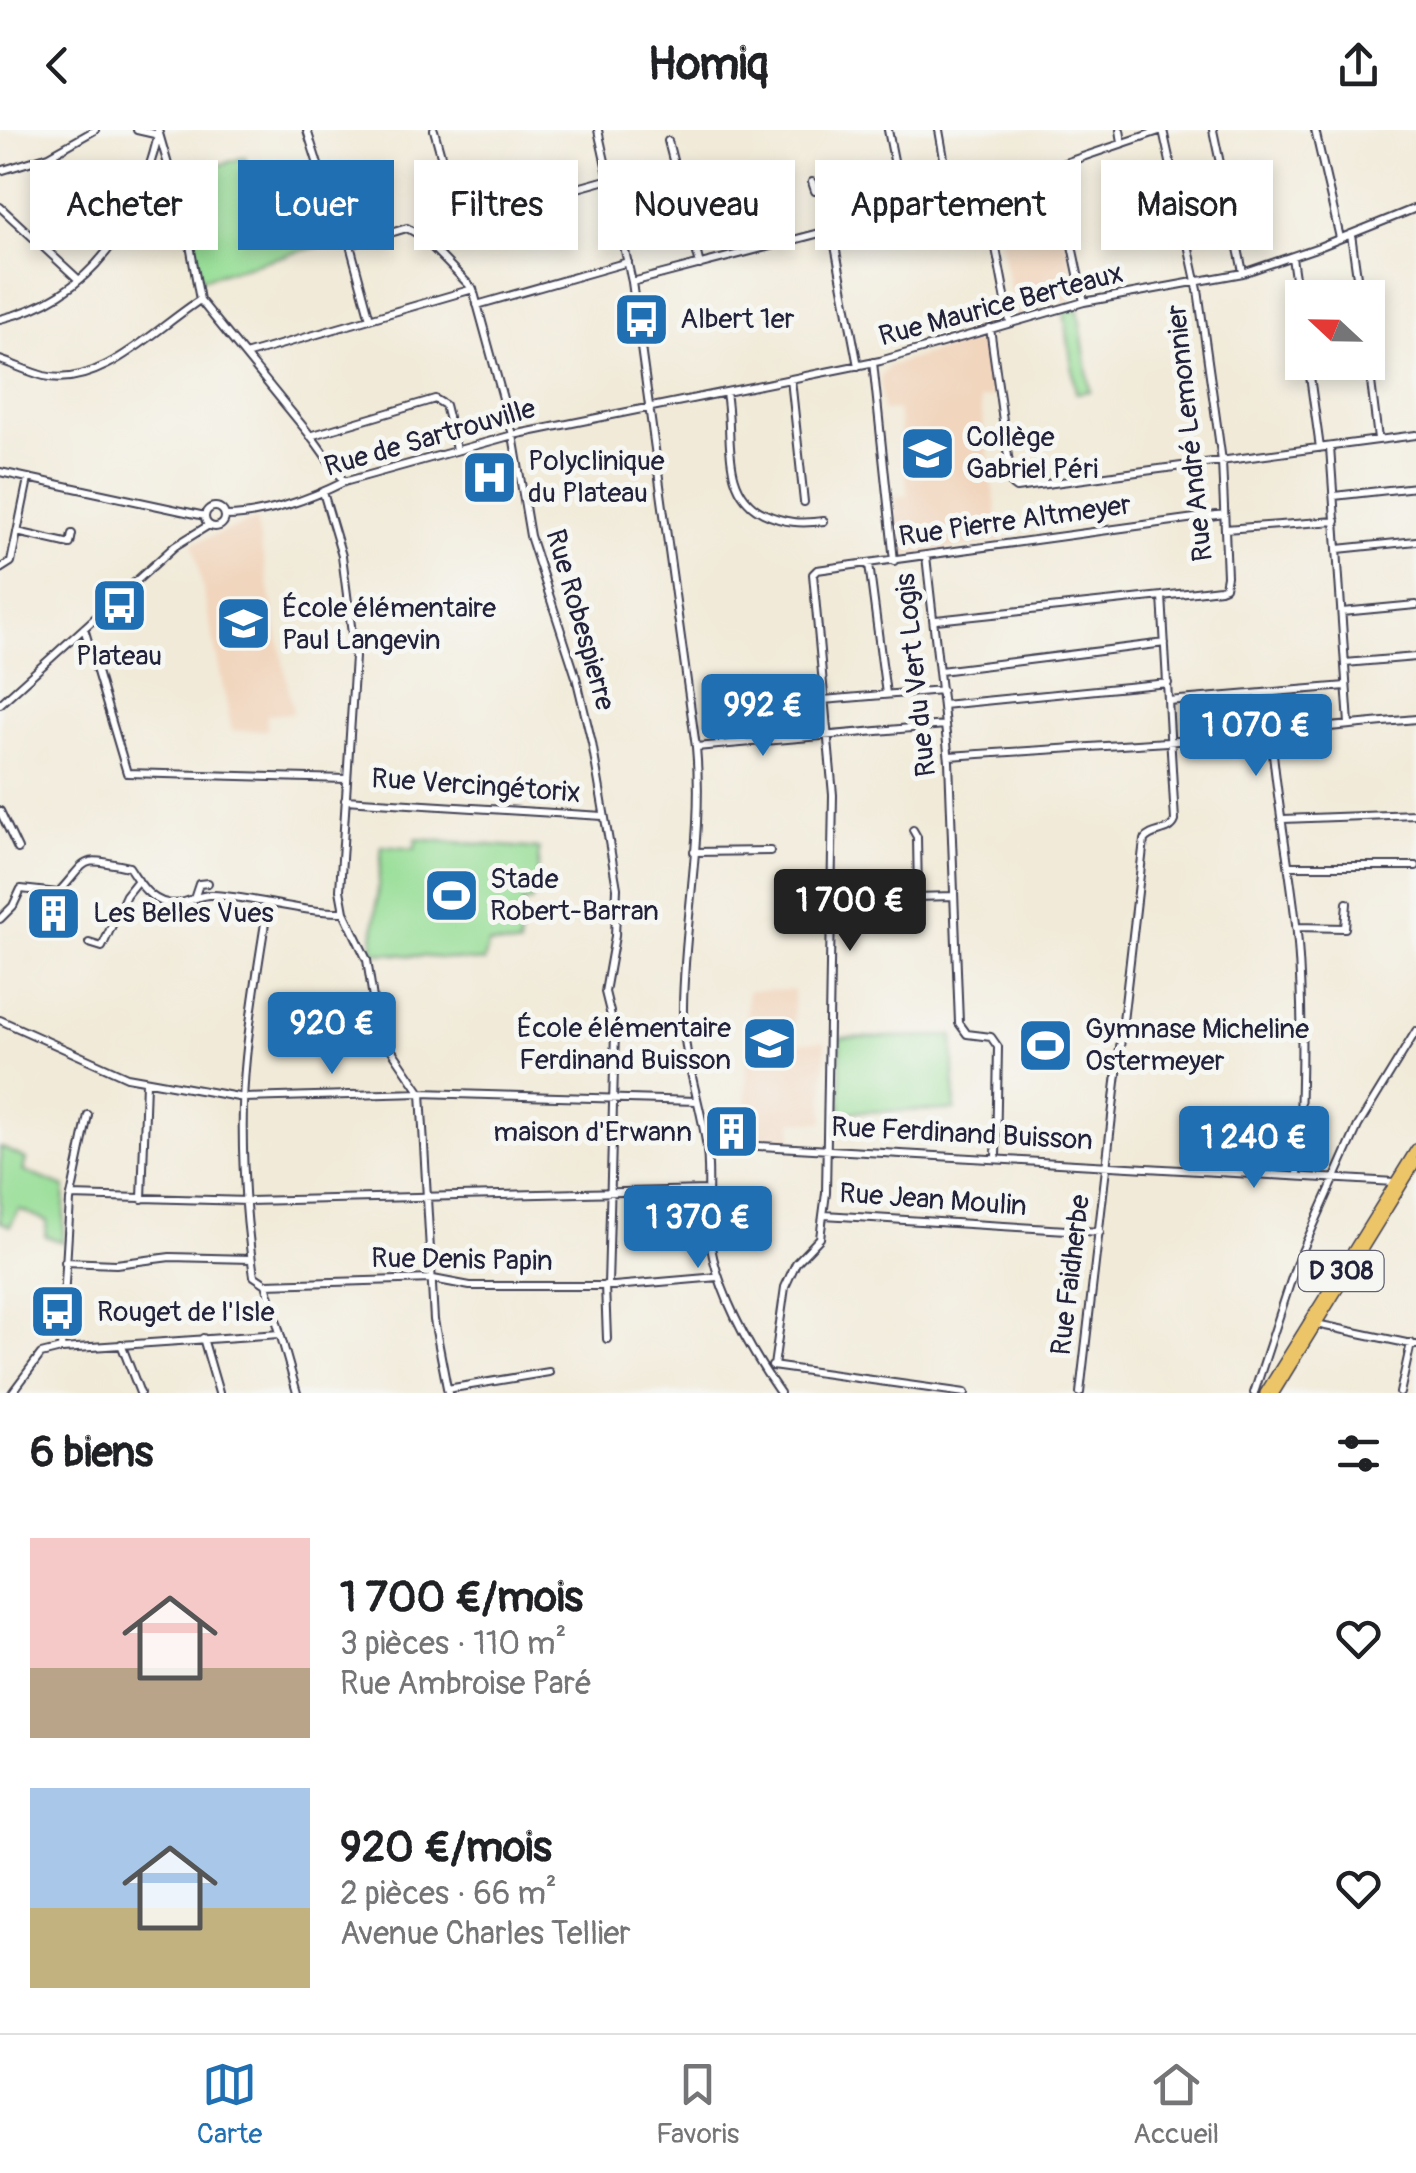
<!DOCTYPE html>
<html lang="fr">
<meta charset="utf-8">
<style>
body{margin:0;font-family:Pangolin,sans-serif;background:#f6f6f6;color:#202124;height:100vh;display:flex;flex-direction:column;font-size:38px;white-space:nowrap}
*{box-sizing:border-box;margin:0}
p{font-size:32px;color:#757577}
.icon{flex:none;width:55px;height:55px;fill:none;stroke:currentColor;stroke-width:2;stroke-linecap:round;stroke-linejoin:round}
.map{position:relative;height:1263px;overflow:hidden}
.details{display:flex;flex-direction:column;background:#fff;flex:1}
.details>*{flex:none}
.top-card{position:absolute;left:30px;top:30px;width:1358px;height:90px;display:flex;gap:20px}
.needle{width:65px;rotate:292deg}
.tools{position:absolute;left:1285px;top:150px;display:grid;gap:20px}
.tools a{display:grid;place-items:center;width:100px;height:100px;border-radius:0px;background:#fff;box-shadow:0 5px 15px #0003;font-size:50px}
.price{position:absolute;translate:-50% -85px;padding:0 22px;border-radius:10px;background:#1f6fb2;color:#fff;font-size:32px;line-height:65px;filter:drop-shadow(0 2px 5px #0008)}
.price::after{content:'';position:absolute;left:50%;top:60px;width:30px;height:22px;margin-left:-15px;background:inherit;clip-path:polygon(0 0,100% 0,50% 100%)}
.price.on{background:#222;color:#fff}
ul{padding:0;list-style:none}
li{display:flex;align-items:center;gap:30px;height:250px;padding:0 30px}
li span{display:grid;place-items:center;flex:none;width:280px;height:200px;border-radius:0px;color:#555}
li>.icon{margin-inline-start:auto}
span .icon{width:120px;height:120px;fill:#fffc;stroke-width:1}
li b{font-size:42px}
h2{display:flex;justify-content:space-between;align-items:center;height:120px;padding:0 30px;font-size:42px}
.pill{padding:0 35px;border-radius:0px;background:#fff;box-shadow:0 5px 15px #0003;font-size:35px;line-height:90px}
.pill.on{background:#1f6fb2;color:#fff}
header{display:flex;justify-content:space-between;align-items:center;height:130px;padding:0 30px;background:#fff;font-size:45px;font-weight:700}
.tab-bar{display:flex;justify-content:space-around;align-items:center;height:140px;border-top:2px solid #e0e0e0;background:#fff;font-size:28px;color:#757577}
.tab-bar a{display:grid;justify-items:center;gap:5px}
.tab-bar .on{color:#1f6fb2}
.map>svg:first-child{display:block}
.built{fill:#f1d5bd}
.green{fill:#98de97;stroke:#5d8069;stroke-width:2.5}
.lines{fill:none;stroke-linecap:round;stroke-linejoin:round}
.minor-casing{stroke:#414053;stroke-width:10}
.primary-casing{stroke:#414053;stroke-width:12}
.minor{stroke:#fff;stroke-width:6}
.primary{stroke:#edc569;stroke-width:9}
.labels{text-anchor:middle;dominant-baseline:central;stroke-width:10;stroke-linejoin:round;paint-order:stroke}
.shield{fill:#f6f6f2;stroke:#626272;stroke-width:2.5}
.shield-label{font-size:25px;font-weight:bold;fill:#22223b}
.street-label{font-size:28px;fill:#22223b;stroke:#f6f6f2}
.poi-label{font-size:28px;fill:#22223b;stroke:#f6f6f2;text-anchor:start}
</style>
<header><svg class="icon" aria-label="back" viewBox="0 0 24 24"><path d="M15 5l-7 7 7 7"/></svg>Homiq<svg class="icon" aria-label="share" viewBox="0 0 24 24"><path d="M12 15V3M7 8l5-5 5 5M5 13v7h14v-7"/></svg></header>
<div class="map">
<svg width="1416" height="1263" viewBox="0 0 1416 1263">
<rect width="100%" height="100%" fill="#f6f6f2"/>
<filter id="ink" filterUnits="userSpaceOnUse"><feTurbulence type="fractalNoise" baseFrequency=".01" numOctaves="2"/><feDisplacementMap in="SourceGraphic" scale="20" xChannelSelector="R" yChannelSelector="G"/><feConvolveMatrix kernelMatrix="1 2 1 2 8 2 1 2 1" color-interpolation-filters="sRGB"/></filter>
<filter id="wash" filterUnits="userSpaceOnUse"><feTurbulence type="fractalNoise" baseFrequency=".0048" numOctaves="4" result="noise"/><feDisplacementMap in="SourceGraphic" scale="40" xChannelSelector="R" yChannelSelector="G"/><feGaussianBlur stdDeviation="2.25" result="paint"/><feColorMatrix in="noise" values="0 0 0 0 0 0 0 0 0 0 0 0 0 0 0 0 0 1.4 0 .05"/><feComposite in="paint" operator="in"/></filter>
<g filter="url(#wash)">
<rect width="100%" height="100%" fill="#f1ead8"/>
<path class="built" d="M1047 45 1050 47 1078 165 1075 169 1018 184 1015 182 992 71 996 70 998 62Z
M984 212 992 267 980 269 1001 411 907 426 900 422 893 367 908 365 898 280 883 281 880 248 889 236 962 214Z
M256 390 293 583 267 585V600L232 601 193 413Z
M794 860 793 913 825 911 824 992 793 991 792 1012 746 1010 747 861Z"/>
<path class="green" d="M245 27 252 51 314 34 337 111 201 149 193 103 176 48Z
M1078 179 1090 261 1076 263 1064 181Z
M416 709 539 719 537 756 531 772H523L519 816 488 814 484 832 372 822 382 716 415 719Z
M953 906 955 980 841 982 840 908Z
M0 1017 26 1029 23 1041 65 1057 63 1112 45 1106 47 1091 19 1079 10 1096 0 1092Z"/>
</g>
<g filter="url(#ink)">
<g class="lines">
<defs>
<path id="minor" d="M137 0 159 5
M158 0 188 104 200 170 314 310 344 352
M307 0 341 107 350 115 370 189
M434 0 459 91
M598 0 632 152 696 617C704 703 684 790 683 877 682 924 699 966 706 1012 711 1042 706 1074 709 1104 715 1158 749 1219 780 1263
M888 0 904 81
M939 0 951 68
M1120 0 1122 12
M1213 0 1243 142
M1315 0 1340 108
M668 11 700 135
M1055 36 1084 172
M0 41 49 26 95 0
M812 52 815 61 896 39
M985 60 1010 192
M0 77 79 150
M832 100 858 236
M1351 104 1360 168
M421 106 473 159 513 305 530 406 576 547 592 613 617 758 615 806 605 862 615 902 608 1155
M350 115 407 98 421 106 459 91 610 49
M1292 127 1302 198
M632 152 985 60 1162 0
M477 175 628 132
M0 189C94 167 137 93 158 6
M990 198 1012 355 1016 358 1416 305
M245 225 473 159
M1368 227 1378 309
M0 230C15 235 29 242 44 246 100 259 156 198 200 170
M873 232 894 431
M1308 232 1320 318
M791 249 804 372
M726 263C734 303 719 361 763 383 784 393 801 394 824 391
M310 306 435 269 445 275 456 319
M1330 317 1349 594
M0 342 205 386
M323 362 342 426 355 527 340 760 344 782 367 830 378 900 421 963 434 1190 448 1263
M1334 366 1416 357
M205 387a10 10 0 1 1 20 0a10 10 0 1 1-20 0Z
M225 386C263 386 310 369 344 352L513 305 880 231 1084 172 1243 143 1319 117 1416 78
M1225 399 1336 391
M17 402 70 414 72 404
M1338 419 1416 411
M926 426 949 631 959 893 967 904 991 907 998 917 996 1028
M869 434 886 564
M0 439 11 432 28 349
M1342 482 1416 475
M936 490 1162 466
M84 498 127 643 347 649
M1345 533 1416 527
M940 541 1165 513
M823 570 942 560
M1168 571 1346 556
M0 574 175 416 209 395
M943 575 1168 553
M1271 601C1276 673 1292 743 1298 814 1304 891 1301 968 1298 1045
M696 617 945 595
M949 626 1167 612 1416 589
M345 670 603 686
M0 681 18 719
M1283 689 1416 684
M913 700 917 707 918 766
M694 722 770 721
M1289 736H1416
M194 769 199 754 208 753
M833 769 954 766
M268 774C260 825 251 876 246 928 239 995 244 1079 254 1146L266 1154 297 1263
M0 789 13 776 21 759 58 763C90 729 77 726 129 737 139 752 148 769 167 773 184 777 196 764 212 765 256 767 300 783 344 782
M1296 797 1345 798 1347 773
M89 813 102 817 126 765 138 750
M0 890 127 947 244 968 421 963 697 971
M706 1013 1395 1052
M71 1066 248 1071 708 1060
M142 1069 146 952
M824 1085 1100 1102
M65 1132 116 1134 170 1127 251 1129
M266 1154 433 1149 470 1156H614L718 1147
M605 1155 607 1209
M1316 1194 1416 1215
M203 1208 219 1263
M121 1214 140 1263
M62 1219 280 1204
M772 1236 965 1263
M774 1236 785 1157 796 1133 820 1108 826 1063 833 665 813 444 817 440 1224 384
M447 1259 549 1242
M12 1263 41 1224 61 1219 70 1071 88 985
M1080 1263 1144 710C1152 699 1170 704 1175 691L1162 466 1220 459 1225 457 1227 446 1222 331 1198 160 1163 0
M1254 1263 1296 1135 1358 996 1416 901
M1400 1263 1411 1213"/>
<path id="primary" d="M1265 1263 1416 1019
M1274 1263 1416 1032"/>
</defs>
<use href="#minor" class="minor-casing"/>
<use href="#primary" class="primary-casing"/>
<use href="#minor" class="minor"/>
<use href="#primary" class="primary"/>
</g>
</g>
<defs>
<symbol id="bus-square" viewBox="-11 -11 22 22"><rect x="-9" y="-9" width="18" height="18" rx="4" fill="#1f6fb2" stroke="#f6f6f2"/><path d="M-5-6H5V4H4V6H2V4H-2V6H-4V4H-5ZM-3.5-4V0h7V-4ZM-3.5 1.2v1.5H-2V1.2ZM2 1.2v1.5H3.5V1.2Z" fill="#fff"/></symbol>
<symbol id="school-square" viewBox="-11 -11 22 22"><rect x="-9" y="-9" width="18" height="18" rx="4" fill="#1f6fb2" stroke="#f6f6f2"/><path d="M0-5L7-2L0 1L-7-2ZM-4 1L0 2.5L4 1V4Q0 6-4 4Z" fill="#fff"/></symbol>
<symbol id="hospital-square" viewBox="-11 -11 22 22"><rect x="-9" y="-9" width="18" height="18" rx="4" fill="#1f6fb2" stroke="#f6f6f2"/><path d="M-5-5h3v3.5h4V-5h3V5h-3V1.5h-4V5h-3Z" fill="#fff"/></symbol>
<symbol id="stadium-square" viewBox="-11 -11 22 22"><rect x="-9" y="-9" width="18" height="18" rx="4" fill="#1f6fb2" stroke="#f6f6f2"/><path d="M0-5a6.5 5 0 1 0 0 10a6.5 5 0 1 0 0-10ZM-3.5-1.8h7v3.6h-7Z" fill="#fff"/></symbol>
<symbol id="building-square" viewBox="-11 -11 22 22"><rect x="-9" y="-9" width="18" height="18" rx="4" fill="#1f6fb2" stroke="#f6f6f2"/><path d="M-4-6H4V6H1V3H-1V6H-4ZM-2.5-4.3h1.7v1.8h-1.7ZM.8-4.3h1.7v1.8H.8ZM-2.5-1h1.7V.8h-1.7ZM.8-1h1.7V.8H.8Z" fill="#fff"/></symbol>
</defs>
<g fill-rule="evenodd">
<use href="#bus-square" x="610" y="158" width="63" height="63"/>
<use href="#school-square" x="896" y="292" width="63" height="63"/>
<use href="#hospital-square" x="458" y="316" width="63" height="63"/>
<use href="#bus-square" x="88" y="444" width="63" height="63"/>
<use href="#school-square" x="212" y="462" width="63" height="63"/>
<use href="#stadium-square" x="420" y="734" width="63" height="63"/>
<use href="#building-square" x="22" y="752" width="63" height="63"/>
<use href="#school-square" x="738" y="882" width="63" height="63"/>
<use href="#stadium-square" x="1014" y="884" width="63" height="63"/>
<use href="#building-square" x="700" y="970" width="63" height="63"/>
<use href="#bus-square" x="26" y="1150" width="63" height="63"/>
</g>
<g class="labels">
<rect class="shield" x="1298.5" y="1121" width="85" height="40" rx="8"/>
<g class="shield-label">
<text x="1341" y="1141">D 308</text>
</g>
<g class="street-label">
<text transform="translate(1001 175) rotate(-15)">Rue Maurice Berteaux</text>
<text transform="translate(1190 303) rotate(-96)">Rue André Lemonnier</text>
<text transform="translate(430 308) rotate(-16)">Rue de Sartrouville</text>
<text transform="translate(1015 391) rotate(-8)">Rue Pierre Altmeyer</text>
<text transform="translate(580 490) rotate(74)">Rue Robespierre</text>
<text transform="translate(916 545) rotate(-96)">Rue du Vert Logis</text>
<text transform="translate(476 656) rotate(4)">Rue Vercingétorix</text>
<text transform="translate(962 1004) rotate(3)">Rue Ferdinand Buisson</text>
<text transform="translate(933 1070) rotate(4)">Rue Jean Moulin</text>
<text transform="translate(462 1130) rotate(1)">Rue Denis Papin</text>
<text transform="translate(1071 1145) rotate(-83)">Rue Faidherbe</text>
</g>
<g class="poi-label">
<text x="680" y="189">Albert 1er</text>
<text x="966" y="307">Collège<tspan x="966" dy="32">Gabriel Péri</tspan></text>
<text x="528" y="331">Polyclinique<tspan x="528" dy="32">du Plateau</tspan></text>
<text x="282" y="478">École élémentaire<tspan x="282" dy="32">Paul Langevin</tspan></text>
<text x="119" y="526" text-anchor="middle">Plateau</text>
<text x="490" y="749">Stade<tspan x="490" dy="32">Robert-Barran</tspan></text>
<text x="93" y="783">Les Belles Vues</text>
<text x="731" y="898" text-anchor="end">École élémentaire<tspan x="731" dy="32">Ferdinand Buisson</tspan></text>
<text x="1085" y="899">Gymnase Micheline<tspan x="1085" dy="32">Ostermeyer</tspan></text>
<text x="692" y="1002" text-anchor="end">maison d'Erwann</text>
<text x="97" y="1182">Rouget de l'Isle</text>
</g>
</g>
</svg>
<div class="tools">
<a><svg class="needle" viewBox="-14 -14 28 28"><path d="M0-13l5 13h-10z" fill="#e53935"/><path d="M0 13l5-13h-10z" fill="#757577"/></svg></a>
</div>
<b class="price" style="left:763px;top:629px">992 €</b>
<b class="price" style="left:1256px;top:649px">1 070 €</b>
<b class="price on" style="left:850px;top:824px">1 700 €</b>
<b class="price" style="left:332px;top:947px">920 €</b>
<b class="price" style="left:1254px;top:1061px">1 240 €</b>
<b class="price" style="left:698px;top:1141px">1 370 €</b>
<div class="top-card">
<a class="pill">Acheter</a>
<a class="pill on">Louer</a>
<a class="pill">Filtres</a>
<a class="pill">Nouveau</a>
<a class="pill">Appartement</a>
<a class="pill">Maison</a>
</div>
</div>
<section class="details">
<h2>6 biens<svg class="icon" aria-label="filters" viewBox="0 0 24 24"><path d="M4 7h16M4 17h16"/><circle cx="9" cy="7" r="2"/><circle cx="15" cy="17" r="2"/></svg></h2>
<ul>
<li><span style="background:linear-gradient(#f6c9c9 65%,#b9a48a 0)"><svg class="icon" aria-label="home" viewBox="0 0 24 24"><path d="M3 11l9-7 9 7M6 9v11h12V9"/></svg></span><div><b>1 700 €/mois</b><p>3 pièces · 110 m²</p><p>Rue Ambroise Paré</p></div><svg class="icon" aria-label="heart" viewBox="0 0 24 24"><path d="M12 20l-8-8c-3-5 5-10 8-4 3-6 11-1 8 4z"/></svg></li>
<li><span style="background:linear-gradient(#a9c7e8 60%,#c2b280 0)"><svg class="icon" aria-label="home" viewBox="0 0 24 24"><path d="M3 11l9-7 9 7M6 9v11h12V9"/></svg></span><div><b>920 €/mois</b><p>2 pièces · 66 m²</p><p>Avenue Charles Tellier</p></div><svg class="icon" aria-label="heart" viewBox="0 0 24 24"><path d="M12 20l-8-8c-3-5 5-10 8-4 3-6 11-1 8 4z"/></svg></li>
</ul>
</section>
<nav class="tab-bar">
<a class="on"><svg class="icon" aria-label="map" viewBox="0 0 24 24"><path d="M3 6l6-2 6 2 6-2v14l-6 2-6-2-6 2zM9 4v14M15 6v14"/></svg>Carte</a>
<a><svg class="icon" aria-label="saved" viewBox="0 0 24 24"><path d="M7 4h10v16l-5-4-5 4z"/></svg>Favoris</a>
<a><svg class="icon" aria-label="home" viewBox="0 0 24 24"><path d="M3 11l9-7 9 7M6 9v11h12V9"/></svg>Accueil</a>
</nav>
